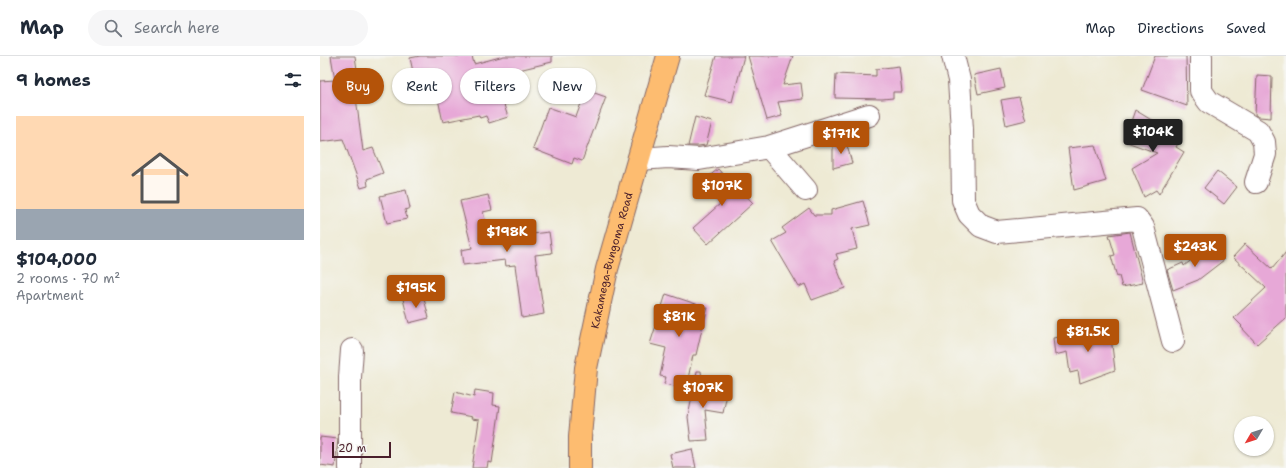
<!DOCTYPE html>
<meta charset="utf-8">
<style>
body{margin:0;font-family:"Shantell Sans",sans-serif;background:#f6f6f7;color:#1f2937;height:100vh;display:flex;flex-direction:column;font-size:15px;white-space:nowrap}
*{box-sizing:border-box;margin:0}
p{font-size:13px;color:#747a83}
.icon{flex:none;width:22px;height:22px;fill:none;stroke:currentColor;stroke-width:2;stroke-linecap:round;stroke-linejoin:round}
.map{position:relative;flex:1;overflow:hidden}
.panel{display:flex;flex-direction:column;background:#fff;width:320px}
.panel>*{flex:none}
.top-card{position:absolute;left:12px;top:12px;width:380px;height:36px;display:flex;gap:8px}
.needle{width:26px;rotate:231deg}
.controls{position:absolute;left:914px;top:360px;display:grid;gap:8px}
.controls a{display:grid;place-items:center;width:40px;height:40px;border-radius:50%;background:#fff;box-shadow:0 1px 3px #0004;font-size:20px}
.scale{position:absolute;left:12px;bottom:10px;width:59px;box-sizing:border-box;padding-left:4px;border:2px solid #4a1f2b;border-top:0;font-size:11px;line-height:14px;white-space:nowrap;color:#4a1f2b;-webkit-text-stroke:3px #f6f6f2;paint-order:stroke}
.price{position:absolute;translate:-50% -34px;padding:0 9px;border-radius:4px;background:#b45309;color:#fff;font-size:13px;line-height:26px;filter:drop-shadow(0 1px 2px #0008)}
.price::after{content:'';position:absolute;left:50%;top:24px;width:12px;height:9px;margin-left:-6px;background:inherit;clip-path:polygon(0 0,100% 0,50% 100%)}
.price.on{background:#222;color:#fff}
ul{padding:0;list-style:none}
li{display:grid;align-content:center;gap:8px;height:212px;padding:0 16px}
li+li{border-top:1px solid #e0e1e3}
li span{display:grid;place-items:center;height:124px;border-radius:0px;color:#555}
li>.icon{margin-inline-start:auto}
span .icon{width:72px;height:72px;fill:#fffc;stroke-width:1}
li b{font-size:17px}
h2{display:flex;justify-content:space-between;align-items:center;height:48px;padding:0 16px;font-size:17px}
.pill{padding:0 14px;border-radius:18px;background:#fff;box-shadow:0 1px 3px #0004;font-size:14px;line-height:36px}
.pill.on{background:#b45309;color:#fff}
header{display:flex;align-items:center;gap:24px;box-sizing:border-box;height:56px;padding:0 20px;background:#fff;border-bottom:1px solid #e0e1e3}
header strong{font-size:19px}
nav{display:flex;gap:22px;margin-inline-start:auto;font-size:14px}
.search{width:280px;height:36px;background:#f6f6f7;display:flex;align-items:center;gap:10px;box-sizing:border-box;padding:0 14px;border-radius:22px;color:#747a83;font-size:15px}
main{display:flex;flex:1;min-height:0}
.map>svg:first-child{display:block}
.building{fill:#e7a8d7}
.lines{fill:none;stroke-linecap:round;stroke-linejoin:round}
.minor-casing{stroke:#836666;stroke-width:24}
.major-casing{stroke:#836666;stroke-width:24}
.minor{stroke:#fff;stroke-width:22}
.major{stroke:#fdbc70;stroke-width:22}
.labels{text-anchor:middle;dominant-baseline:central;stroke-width:4;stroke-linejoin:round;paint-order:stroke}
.street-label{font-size:11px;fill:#4a1f2b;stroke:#f6f6f2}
</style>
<header>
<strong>Map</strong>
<div class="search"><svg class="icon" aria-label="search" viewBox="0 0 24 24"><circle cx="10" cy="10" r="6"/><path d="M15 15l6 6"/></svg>Search here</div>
<nav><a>Map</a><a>Directions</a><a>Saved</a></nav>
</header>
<main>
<section class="panel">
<h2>9 homes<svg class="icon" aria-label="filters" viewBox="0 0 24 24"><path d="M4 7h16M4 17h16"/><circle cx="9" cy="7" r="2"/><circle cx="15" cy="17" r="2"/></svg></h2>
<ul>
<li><span style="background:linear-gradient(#ffd9b3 75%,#9aa5b1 0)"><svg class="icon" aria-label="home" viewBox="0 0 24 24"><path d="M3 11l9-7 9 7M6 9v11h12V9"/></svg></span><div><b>$104,000</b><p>2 rooms · 70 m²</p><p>Apartment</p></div></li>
</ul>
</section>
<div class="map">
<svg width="966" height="412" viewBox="0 0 966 412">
<rect width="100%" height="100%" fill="#f6f6f2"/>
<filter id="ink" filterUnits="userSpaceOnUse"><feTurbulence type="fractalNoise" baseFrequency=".025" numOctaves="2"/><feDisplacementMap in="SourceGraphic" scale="8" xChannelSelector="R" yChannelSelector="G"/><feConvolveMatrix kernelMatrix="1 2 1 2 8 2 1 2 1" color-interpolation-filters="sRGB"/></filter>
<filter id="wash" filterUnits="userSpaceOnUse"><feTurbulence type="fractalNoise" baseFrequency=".012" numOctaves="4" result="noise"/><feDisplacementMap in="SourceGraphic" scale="16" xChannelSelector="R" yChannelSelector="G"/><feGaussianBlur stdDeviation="0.9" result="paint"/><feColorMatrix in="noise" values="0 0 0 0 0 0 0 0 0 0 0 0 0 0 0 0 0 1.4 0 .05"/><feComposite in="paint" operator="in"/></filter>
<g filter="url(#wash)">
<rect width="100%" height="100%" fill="#eeead4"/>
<g id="blocks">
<path class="building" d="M11 0H35L40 34H35L43 95 53 92 63 117 47 123 48 130 41 132 23 83 0 86V25L15 24Z
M100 0H152L154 8 184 0H232V6L182 18 192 46 184 49 188 61 169 67 166 60 160 62 159 59 123 66 113 20 95 25 90 2Z
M396 0H424L412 46 384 39Z
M428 0H473L463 29 481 27 483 43 458 46 462 60 447 64Z
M835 0H866L867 50 822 34Z
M579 10 582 36H573V42L562 43 515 42 516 18 556 20V13Z
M681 13 685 32 658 38 654 19Z
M937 19 952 20 951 62 939 61 935 59Z
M266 34 286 41 262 105 254 102 252 108 213 93 228 51 256 61Z
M699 41 706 64 686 69 681 44Z
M815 54 861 82 856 91 864 96 839 138 836 134 824 141 812 112 837 97 804 85Z
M375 61 392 66 386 89 378 90H368Z
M526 86 532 107 513 112V89Z
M775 89 786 125 754 134 748 92Z
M398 113 416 133 418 131 433 147 388 188 373 172 401 147 382 126Z
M897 115 917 131 904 148 884 132Z
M86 134 90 152 85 154 87 163 67 167 60 140Z
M168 139 172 154 163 156 170 183 229 176 232 197 215 199 224 258 202 262 195 209 186 210 185 204 143 209 141 194 152 192 140 145Z
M543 145 550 169 532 173 537 193 516 198 518 203 514 205 525 232 492 244 485 228 479 231 452 185 466 177 462 172 489 152 494 159H511V154Z
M810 176 823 227 802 231 799 220 797 221 791 200 795 199 789 179Z
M891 188 904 204 878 224 853 234 847 214 863 207 864 210Z
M925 188 952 213 966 196V262L937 288 921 271 922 270 914 262 946 232 913 201Z
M346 238 388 252 383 268 376 299H373L366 332 344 328 346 321 340 320 346 292 330 288Z
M103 239 109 262 89 267 83 243Z
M790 273 795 314 760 327 758 315 750 317 747 296 735 299 733 282Z
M377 315H381L383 333 407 338 403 357 385 354 388 384 371 385 368 361Z
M155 334 174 337 173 349 180 350 172 407 168 406 167 412H152L159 364 151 363 152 361 131 357 135 336 154 341Z
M0 381 18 383 15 411 0 409Z
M372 393 376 412H353L350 398Z"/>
</g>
</g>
<g filter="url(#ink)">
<use href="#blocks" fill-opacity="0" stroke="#836666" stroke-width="1"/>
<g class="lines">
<defs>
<path id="minor" d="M633 0 639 24 642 74 643 144 649 158 661 170 677 176 817 163 823 171 853 285
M881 0V35L889 46 938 75 944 86 945 98 936 126
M449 91 486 134
M319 103 348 101 379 103 420 96 449 91 549 59
M30 412V321L32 294"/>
<g id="major">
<path id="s1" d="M260 412V381L266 312 287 213 348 0"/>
</g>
</defs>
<use href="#minor" class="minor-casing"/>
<use href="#major" class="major-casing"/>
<use href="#minor" class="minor"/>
<use href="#major" class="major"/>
</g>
</g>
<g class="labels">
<g class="street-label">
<text stroke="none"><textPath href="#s1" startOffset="211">Kakamega-Bungoma Road</textPath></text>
</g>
</g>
</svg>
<div class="controls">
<a><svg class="needle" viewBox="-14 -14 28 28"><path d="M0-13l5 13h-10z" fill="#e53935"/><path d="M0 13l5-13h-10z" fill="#747a83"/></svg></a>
</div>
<div class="scale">20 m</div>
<b class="price on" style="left:833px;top:97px">$104K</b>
<b class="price" style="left:521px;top:99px">$171K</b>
<b class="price" style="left:402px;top:151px">$107K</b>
<b class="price" style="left:187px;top:197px">$198K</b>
<b class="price" style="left:875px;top:212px">$243K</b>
<b class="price" style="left:96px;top:253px">$195K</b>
<b class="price" style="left:359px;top:282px">$81K</b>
<b class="price" style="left:768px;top:297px">$81.5K</b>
<b class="price" style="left:383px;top:353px">$107K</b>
<div class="top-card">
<a class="pill on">Buy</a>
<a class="pill">Rent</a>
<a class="pill">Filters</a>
<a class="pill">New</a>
</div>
</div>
</main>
